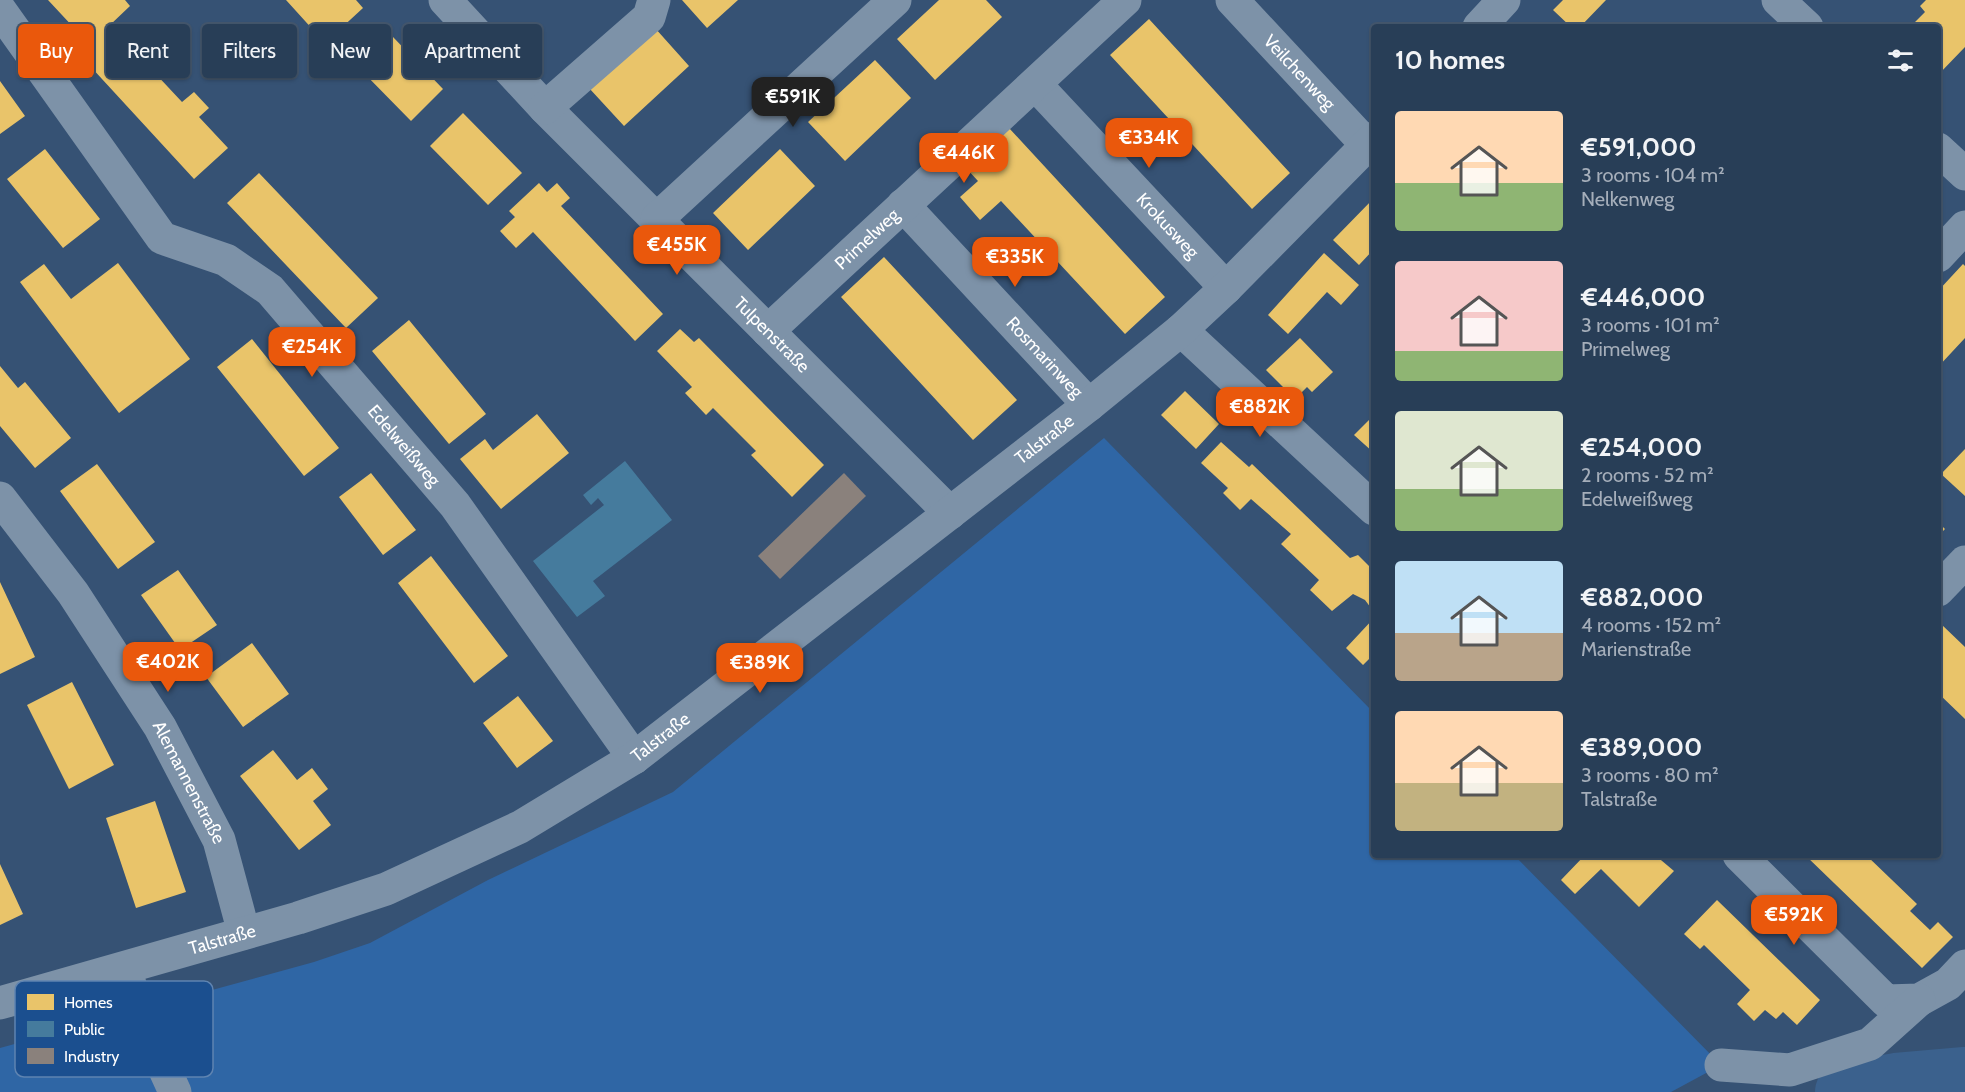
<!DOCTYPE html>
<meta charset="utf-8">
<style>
body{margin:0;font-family:Cabin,sans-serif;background:#30455d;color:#f1f3f6;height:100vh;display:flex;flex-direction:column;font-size:22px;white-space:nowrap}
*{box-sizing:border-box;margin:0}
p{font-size:20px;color:#a5aeba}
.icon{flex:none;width:33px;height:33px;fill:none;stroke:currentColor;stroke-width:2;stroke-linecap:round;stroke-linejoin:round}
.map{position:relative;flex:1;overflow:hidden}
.details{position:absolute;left:1371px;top:24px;width:570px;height:834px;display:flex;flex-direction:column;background:#283e57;border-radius:6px;box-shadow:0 2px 4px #0004,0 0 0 2px #44576d}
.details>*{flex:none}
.banner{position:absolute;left:18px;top:24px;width:570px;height:54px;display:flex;gap:12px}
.price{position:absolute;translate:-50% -51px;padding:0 14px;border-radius:12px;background:#ea580c;color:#fff;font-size:20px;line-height:39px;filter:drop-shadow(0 2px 3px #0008)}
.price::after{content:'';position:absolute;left:50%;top:36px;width:18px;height:14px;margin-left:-9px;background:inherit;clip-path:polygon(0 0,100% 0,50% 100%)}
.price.selected{background:#222;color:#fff}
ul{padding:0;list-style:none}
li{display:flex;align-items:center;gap:18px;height:150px;padding:0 24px}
li span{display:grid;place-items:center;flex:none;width:168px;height:120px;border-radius:6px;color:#555}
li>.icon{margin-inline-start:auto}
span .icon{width:72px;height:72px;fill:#fffc;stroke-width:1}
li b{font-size:26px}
h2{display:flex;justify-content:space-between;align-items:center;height:72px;padding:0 24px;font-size:26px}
.tag{padding:0 21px;border-radius:6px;background:#283e57;box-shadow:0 2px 4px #0004,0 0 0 2px #44576d;font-size:21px;line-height:54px}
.tag.selected{background:#ea580c;color:#fff}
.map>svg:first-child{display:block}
.green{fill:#2f66a5}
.homes{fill:#e9c46a}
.public{fill:#457b9d}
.industry{fill:#8a817c}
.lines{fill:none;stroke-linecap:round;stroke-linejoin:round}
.river{stroke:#3b618d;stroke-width:62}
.minor{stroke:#7d92a8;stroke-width:33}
.labels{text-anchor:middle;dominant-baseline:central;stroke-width:6;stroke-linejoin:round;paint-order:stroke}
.street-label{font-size:18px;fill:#fff;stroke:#1b4f8f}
.key{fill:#1b4f8f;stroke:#5f84b1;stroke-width:1.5}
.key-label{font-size:16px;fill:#fff}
</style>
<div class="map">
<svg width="1965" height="1092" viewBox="0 0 1965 1092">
<rect width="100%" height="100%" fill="#365274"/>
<path class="green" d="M1104 438 1374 713V855H1514L1721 1065 1671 1092H0V1048L314 962 370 943 488 880 673 792Z"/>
<path class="homes" d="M48 0H125L130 6 110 25 182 102 194 92 209 108 199 117 228 148 194 179 79 54 89 44Z
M286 0H356L363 8 325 43Z
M682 0H738L707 28Z
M939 0H986L1002 17 935 80 897 39Z
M1563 0H1606L1580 27H1571L1553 10Z
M1926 0H1965V47L1938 75V27H1910L1925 12 1920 6Z
M1149 19 1290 173 1252 209 1110 55Z
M655 28 689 66 624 126 589 88Z
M393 37 443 89 411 121 360 69Z
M875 60 911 98 845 161 808 122Z
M0 81 25 116 0 134Z
M463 113 522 173 488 205 430 146Z
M1009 128 1165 297 1125 334 1001 201 980 220 960 197 978 181 966 168Z
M45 149 100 219 63 248 7 179Z
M780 149 815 186 748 250 713 213Z
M259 173 378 298 346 328 227 203Z
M539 183 547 192 557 183 570 198 561 206 663 314 635 341 533 232 516 248 500 231 515 217 509 211Z
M1374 198V249L1359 265 1333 240Z
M1324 253 1359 285 1341 305 1327 292 1288 334 1268 315Z
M884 257 1017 400 973 440 841 297Z
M118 263 190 359 119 413 20 282 44 264 71 299Z
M1963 264 1965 266V338L1938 367V291Z
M409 320 486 414 449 444 372 351Z
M680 329 694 342 699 338 824 465 792 497 751 455 756 451 713 408 706 415 685 393 692 387 657 351Z
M1300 338 1333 372 1312 392 1307 387 1295 399 1266 370Z
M252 339 339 448 304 476 217 367Z
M0 366 18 388 25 382 71 438 35 468 0 426Z
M1185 391 1219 424 1196 449 1161 415Z
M537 414 569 453 501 509 460 459 485 439 493 450Z
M1374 415V453L1354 435Z
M1221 442 1249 467 1252 464 1350 558 1358 555 1374 571V612L1365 600 1353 594 1332 611 1310 590 1319 580 1281 544 1291 534 1251 499 1240 510 1223 493 1228 488 1201 463Z
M1965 449V496L1941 474Z
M97 464 155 542 118 569 60 491Z
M371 473 416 530 383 555 339 497Z
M1938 522 1945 529 1938 536Z
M431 556 508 656 474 683 398 583Z
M178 570 217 625 180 650 141 595Z
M0 582 35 657 0 674Z
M1374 618V654L1363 665 1346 648Z
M1941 624 1965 647V719L1938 693V627Z
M252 643 289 694 243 727 206 677Z
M72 682 114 765 69 789 27 705Z
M518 696 553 741 517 768 483 723Z
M273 750 297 780 312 768 328 789 313 801 331 825 299 850 240 776Z
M155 801 186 892 136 908 106 818Z
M1585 855H1655L1674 871 1639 907 1601 869 1575 894 1561 880Z
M1805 855H1866L1917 904 1910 911 1930 930 1938 922 1953 937 1922 968Z
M0 864 23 914 0 925Z
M1717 900 1820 1000 1797 1025 1783 1012 1776 1019 1765 1010 1754 1021 1737 1004 1750 990 1704 945 1700 949 1684 934Z"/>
<path class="public" d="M625 461 672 520 593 581 605 596 577 617 533 561 604 505 598 498 591 505 583 495Z"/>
<path class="industry" d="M844 473 866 496 780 579 758 556Z"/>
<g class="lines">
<path class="river" d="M1846 1092 1896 1084 1965 1078"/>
<g class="minor">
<path id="s1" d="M445 0 545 108 950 513"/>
<path id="s2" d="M1232 0 1367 145"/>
<path d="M1778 0 1807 27"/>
<path id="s3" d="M0 10 162 238 226 260 270 290 455 505 634 758"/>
<path d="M1479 27 1504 0"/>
<path id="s4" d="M1035 84 1226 288"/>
<path d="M545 108 649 17 654 0"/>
<path d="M1938 149 1965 174"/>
<path id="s5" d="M903 205 1089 405"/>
<path d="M657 219 895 0"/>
<path d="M1938 256 1965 227"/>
<path d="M1181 330 1374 509"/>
<path id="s6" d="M768 331 1125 0"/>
<path id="s7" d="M0 498 73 593 160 727 219 840 244 933"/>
<path d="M1938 590 1965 562"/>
<path d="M1739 855 1886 1001 1919 1000 1948 984 1965 966"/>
<path d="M125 968 138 1011 175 1092"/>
<path id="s8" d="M0 1003 298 918 386 889 520 827 634 758 1089 405 1181 330 1226 288 1374 138"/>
<path d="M1721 1065 1790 1070 1870 1044 1919 1000"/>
</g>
</g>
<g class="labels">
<g class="street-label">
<text stroke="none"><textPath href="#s2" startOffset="99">Veilchenweg</textPath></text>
<text stroke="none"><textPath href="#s4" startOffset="194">Krokusweg</textPath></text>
<text stroke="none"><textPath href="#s6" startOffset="135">Primelweg</textPath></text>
<text stroke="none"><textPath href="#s1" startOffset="468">Tulpenstraße</textPath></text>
<text stroke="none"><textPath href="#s5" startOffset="208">Rosmarinweg</textPath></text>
<text stroke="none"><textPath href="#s8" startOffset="1203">Talstraße</textPath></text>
<text stroke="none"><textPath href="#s3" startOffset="606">Edelweißweg</textPath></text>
<text stroke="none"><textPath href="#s8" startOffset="717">Talstraße</textPath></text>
<text stroke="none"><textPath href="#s7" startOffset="342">Alemannenstraße</textPath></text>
<text stroke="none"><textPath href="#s8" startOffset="231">Talstraße</textPath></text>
</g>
</g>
<rect x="15" y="981" width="198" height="96" rx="9" class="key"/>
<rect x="27" y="994" width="27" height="16" fill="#e9c46a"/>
<rect x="27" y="1021" width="27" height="16" fill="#457b9d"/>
<rect x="27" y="1048" width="27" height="16" fill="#8a817c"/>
<g class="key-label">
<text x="64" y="1008">Homes</text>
<text x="64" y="1035">Public</text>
<text x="64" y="1062">Industry</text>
</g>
</svg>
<b class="price selected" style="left:793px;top:128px">€591K</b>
<b class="price" style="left:1149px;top:169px">€334K</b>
<b class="price" style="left:964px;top:184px">€446K</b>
<b class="price" style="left:677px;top:276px">€455K</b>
<b class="price" style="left:1015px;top:288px">€335K</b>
<b class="price" style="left:312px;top:378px">€254K</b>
<b class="price" style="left:1260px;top:438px">€882K</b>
<b class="price" style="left:168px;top:693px">€402K</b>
<b class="price" style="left:760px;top:694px">€389K</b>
<b class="price" style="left:1794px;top:946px">€592K</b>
<div class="banner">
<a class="tag selected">Buy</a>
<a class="tag">Rent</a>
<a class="tag">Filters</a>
<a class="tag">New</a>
<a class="tag">Apartment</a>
</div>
<section class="details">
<h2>10 homes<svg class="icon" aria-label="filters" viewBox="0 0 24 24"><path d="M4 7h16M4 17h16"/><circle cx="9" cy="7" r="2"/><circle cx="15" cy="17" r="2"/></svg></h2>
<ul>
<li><span style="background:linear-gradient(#ffd9b3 60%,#8fb573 0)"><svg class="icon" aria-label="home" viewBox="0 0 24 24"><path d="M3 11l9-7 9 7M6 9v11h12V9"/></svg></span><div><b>€591,000</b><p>3 rooms · 104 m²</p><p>Nelkenweg</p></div></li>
<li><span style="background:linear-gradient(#f6c9c9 75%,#8fb573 0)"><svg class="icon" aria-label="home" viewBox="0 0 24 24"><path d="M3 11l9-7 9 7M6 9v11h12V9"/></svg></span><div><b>€446,000</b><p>3 rooms · 101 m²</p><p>Primelweg</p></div></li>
<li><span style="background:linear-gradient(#dfe7d0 65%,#8fb573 0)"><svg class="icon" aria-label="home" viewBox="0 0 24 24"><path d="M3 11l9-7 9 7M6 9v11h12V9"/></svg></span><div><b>€254,000</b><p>2 rooms · 52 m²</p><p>Edelweißweg</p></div></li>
<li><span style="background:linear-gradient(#bfe0f5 60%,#b9a48a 0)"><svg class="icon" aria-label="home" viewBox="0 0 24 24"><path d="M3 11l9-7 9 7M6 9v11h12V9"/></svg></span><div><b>€882,000</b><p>4 rooms · 152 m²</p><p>Marienstraße</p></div></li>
<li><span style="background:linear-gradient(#ffd9b3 60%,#c2b280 0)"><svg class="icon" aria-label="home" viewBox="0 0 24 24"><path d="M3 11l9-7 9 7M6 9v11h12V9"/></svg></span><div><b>€389,000</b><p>3 rooms · 80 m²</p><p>Talstraße</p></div></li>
</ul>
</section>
</div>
